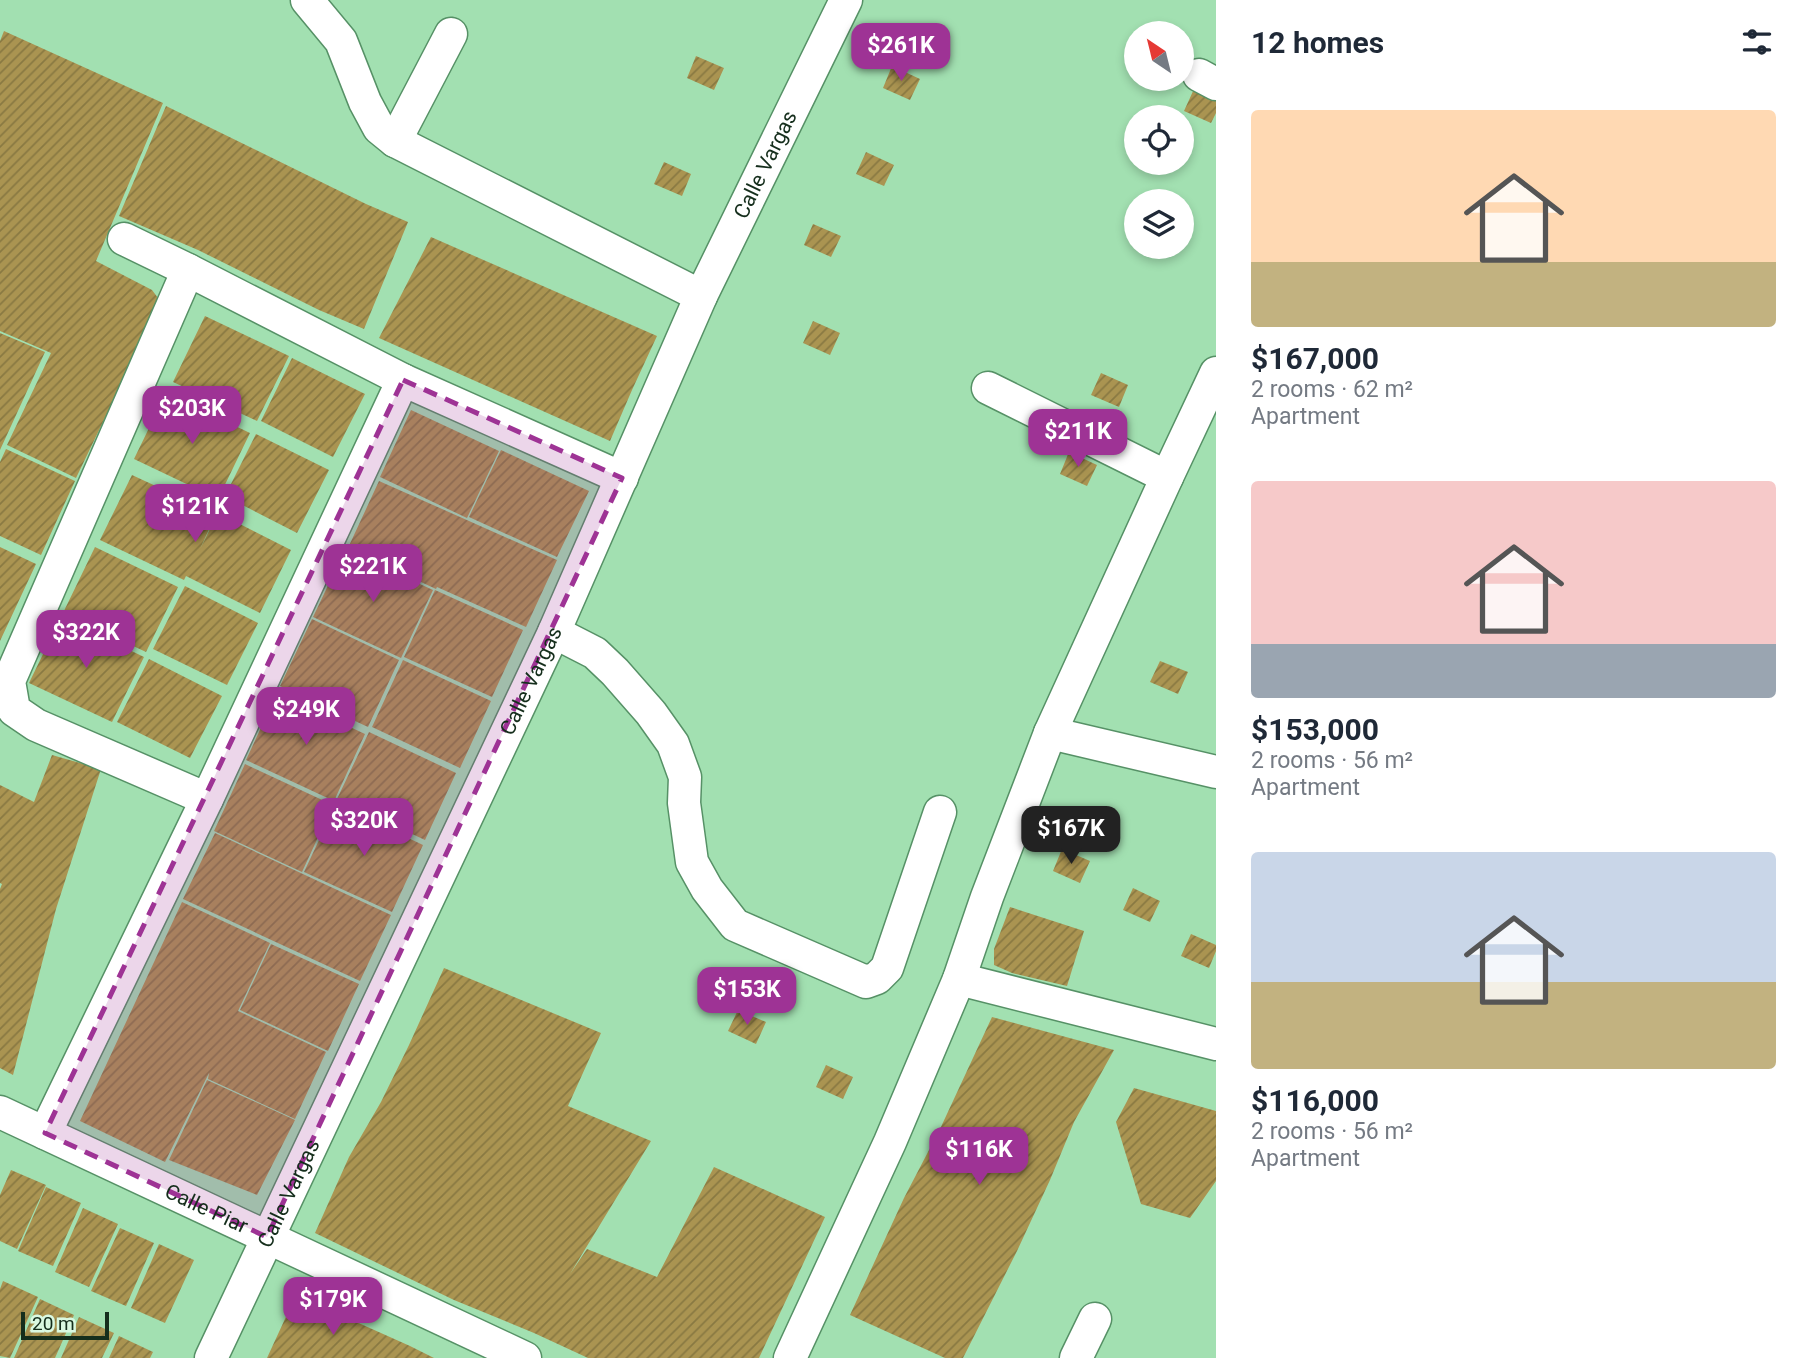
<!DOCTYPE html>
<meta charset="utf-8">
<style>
body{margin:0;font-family:Roboto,sans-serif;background:#f6f6f7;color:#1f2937;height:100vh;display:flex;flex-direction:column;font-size:26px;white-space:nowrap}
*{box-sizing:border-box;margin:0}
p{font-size:23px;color:#747a83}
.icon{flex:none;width:38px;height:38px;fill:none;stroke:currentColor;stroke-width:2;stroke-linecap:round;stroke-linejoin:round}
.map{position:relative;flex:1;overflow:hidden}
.side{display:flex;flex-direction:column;background:#fff;width:595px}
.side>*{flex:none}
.needle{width:46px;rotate:325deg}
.tools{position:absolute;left:1124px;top:21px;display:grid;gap:14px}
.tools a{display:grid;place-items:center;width:70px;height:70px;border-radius:50%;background:#fff;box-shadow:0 4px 10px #0003;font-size:35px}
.scale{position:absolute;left:21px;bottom:18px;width:88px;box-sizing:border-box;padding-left:7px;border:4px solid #152e1c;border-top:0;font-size:19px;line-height:24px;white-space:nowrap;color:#152e1c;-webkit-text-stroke:5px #daf9e1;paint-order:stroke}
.price{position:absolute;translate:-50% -60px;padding:0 16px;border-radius:14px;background:#9e3395;color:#fff;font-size:23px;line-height:46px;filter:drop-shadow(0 2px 4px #0008)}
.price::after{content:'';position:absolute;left:50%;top:42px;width:21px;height:16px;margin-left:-10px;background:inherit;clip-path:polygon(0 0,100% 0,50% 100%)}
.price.selected{background:#222;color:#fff}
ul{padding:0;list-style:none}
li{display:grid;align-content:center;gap:14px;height:371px;padding:0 35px}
li span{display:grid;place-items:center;height:217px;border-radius:7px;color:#555}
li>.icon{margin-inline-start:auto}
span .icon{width:126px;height:126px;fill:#fffc;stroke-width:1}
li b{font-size:30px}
h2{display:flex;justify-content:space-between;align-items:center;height:84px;padding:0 35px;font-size:30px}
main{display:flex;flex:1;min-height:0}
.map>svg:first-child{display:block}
.building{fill:url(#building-hatch)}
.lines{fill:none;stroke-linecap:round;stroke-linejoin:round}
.minor-casing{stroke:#569166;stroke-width:35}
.minor{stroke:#fff;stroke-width:32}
.marked{fill:#9e3395;fill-opacity:0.2;stroke:#9e3395;stroke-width:5;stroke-dasharray:14 9;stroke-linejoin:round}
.labels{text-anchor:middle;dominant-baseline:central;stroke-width:5;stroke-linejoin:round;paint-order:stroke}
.street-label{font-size:21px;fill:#152e1c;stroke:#daf9e1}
</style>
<main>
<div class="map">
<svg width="1216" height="1358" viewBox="0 0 1216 1358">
<defs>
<pattern id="building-hatch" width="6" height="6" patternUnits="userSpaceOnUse" patternTransform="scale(1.75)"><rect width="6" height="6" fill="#aa9451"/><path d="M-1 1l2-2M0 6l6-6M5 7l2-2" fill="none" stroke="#897942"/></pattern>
</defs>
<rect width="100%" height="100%" fill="#a2e0b1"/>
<path class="building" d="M4 31 163 103 96 261 152 290 158 298V308L76 478 7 445 51 353 0 331V41Z
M696 56 724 68 714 90 687 78Z
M892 66 920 79 910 100 883 88Z
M1194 89 1216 99V113L1211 123 1184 111Z
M166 106 366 204 408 222 364 329 319 310 198 250 119 216Z
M866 152 894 165 884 186 856 174Z
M664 162 691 174 682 196 654 184Z
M813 224 841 236 831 257 804 245Z
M431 237 657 336 632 390 610 441 379 338Z
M205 316 289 356 257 421 173 382Z
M813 321 840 333 830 355 803 343Z
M0 333 45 352 0 450Z
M292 358 365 394 333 457 261 421Z
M1101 373 1128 385 1119 407 1091 395Z
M166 393 250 433 218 499 134 459Z
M411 410 499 451 467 518 380 477Z
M256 434 329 470 297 533 225 496Z
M6 449 75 481 41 555 0 536V462Z
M501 450 589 491 557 557 469 517Z
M1069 452 1097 465 1087 486 1060 474Z
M132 475 216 514 200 549 218 513 291 550 260 613 186 576 184 580 100 540Z
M379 481 557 560 526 627 437 587 436 589 348 548Z
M0 547 36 564 0 641Z
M95 547 178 587 146 652 63 613Z
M345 550 433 590 401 658 313 617Z
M185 586 258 623 227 685 153 649Z
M435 590 523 630 492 697 404 657Z
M61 617 144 657 112 722 29 683Z
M312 619 399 660 368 727 280 686Z
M149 659 222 696 190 758 117 722Z
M403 660 491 701 460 768 372 727Z
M1160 661 1188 672 1178 694 1150 682Z
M277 693 365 734 334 801 246 760Z
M369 732 456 773 425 840 337 799Z
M52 755 101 769 56 909 13 1075 0 1068V889L2 884 0 883V785L34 802Z
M245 764 333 805 302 872 214 831Z
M336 804 423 845 392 912 304 872Z
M215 833 391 915 360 981 183 899Z
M1062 849 1090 861 1080 883 1053 871Z
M1133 888 1160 901 1150 922 1123 910Z
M182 902 270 943 238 1011 326 1052 295 1119 208 1079 209 1073 165 1162 80 1121Z
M1010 907 1084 931 1067 986 1012 973 994 965V949Z
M1191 934 1216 945V951L1209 968 1181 956Z
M271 944 359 984 328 1051 240 1010Z
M444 968 601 1033 568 1106 651 1141 570 1274 587 1249 657 1277 714 1167 825 1217 759 1358H588L534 1333 454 1300 315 1233 349 1157 381 1102 409 1045Z
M738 1010 766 1022 756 1044 728 1031Z
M992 1017 1114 1050 1074 1122 1050 1180 1017 1251 963 1358H945L850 1315 904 1198 940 1129Z
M826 1065 853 1077 843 1099 816 1087Z
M207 1080 295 1120 257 1195 169 1160Z
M1134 1088 1216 1111V1181L1190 1218 1141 1204 1116 1122Z
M11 1170 46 1185 17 1249 0 1241V1195Z
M46 1187 81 1203 53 1266 18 1251Z
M83 1208 118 1224 89 1287 55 1272Z
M120 1228 154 1243 126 1306 91 1291Z
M159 1244 194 1260 165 1323 131 1308Z
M3 1281 38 1297 10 1358 0 1356V1289Z
M296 1295 410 1346 434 1358H267Z
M40 1299 74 1315 55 1358H14Z
M79 1317 114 1333 102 1358H61Z
M119 1336 153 1352 150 1358H109Z"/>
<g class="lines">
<defs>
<g id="minor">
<path d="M307 0 341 41 365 102 379 128 395 141 701 296"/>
<path d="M1199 75 1216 84"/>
<path d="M395 141 451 34"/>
<path d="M124 239 188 270 403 380 622 478"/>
<path d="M188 270 9 681 14 710 36 725 207 799"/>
<path d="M988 388 1167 477"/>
<path d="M554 632 595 653 615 672 651 713 673 744 685 777 684 803 692 862 707 889 735 925 866 982 877 978 887 968 940 812"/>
<path d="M1050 733 1216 772"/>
<path d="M959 979 1216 1044"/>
<path id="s1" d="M0 1112 525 1358"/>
<path d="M45 1133 207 799 403 380"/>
<path id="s2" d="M211 1358 554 632 701 296 846 0"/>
<path d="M790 1358 890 1142 959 979 987 897 1050 733 1167 477 1216 373"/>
<path d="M1076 1358 1095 1319"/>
</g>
</defs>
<use href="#minor" class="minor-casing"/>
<use href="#minor" class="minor"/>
</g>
<path class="marked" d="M403 380 622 478 267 1237 45 1133Z"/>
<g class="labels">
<g class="street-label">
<text stroke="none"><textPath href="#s2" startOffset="1316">Calle Vargas</textPath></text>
<text stroke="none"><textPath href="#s2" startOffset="749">Calle Vargas</textPath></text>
<text stroke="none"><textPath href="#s2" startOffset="182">Calle Vargas</textPath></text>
<text stroke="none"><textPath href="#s1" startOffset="228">Calle Piar</textPath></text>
</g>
</g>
</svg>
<div class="tools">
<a><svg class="needle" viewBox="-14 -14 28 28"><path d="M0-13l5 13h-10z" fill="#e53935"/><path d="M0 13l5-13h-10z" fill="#747a83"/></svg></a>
<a><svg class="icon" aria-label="locate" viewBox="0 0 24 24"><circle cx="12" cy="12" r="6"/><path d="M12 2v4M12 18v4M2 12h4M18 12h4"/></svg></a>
<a><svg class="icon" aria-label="layers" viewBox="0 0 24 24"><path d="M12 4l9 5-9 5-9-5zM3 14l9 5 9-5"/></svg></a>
</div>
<div class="scale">20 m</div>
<b class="price" style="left:901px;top:83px">$261K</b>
<b class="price" style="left:192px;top:446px">$203K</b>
<b class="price" style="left:1078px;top:469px">$211K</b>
<b class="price" style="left:195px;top:544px">$121K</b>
<b class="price" style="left:373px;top:604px">$221K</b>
<b class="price" style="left:86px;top:670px">$322K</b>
<b class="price" style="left:306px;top:747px">$249K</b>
<b class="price" style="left:364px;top:858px">$320K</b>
<b class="price selected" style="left:1071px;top:866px">$167K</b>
<b class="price" style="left:747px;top:1027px">$153K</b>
<b class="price" style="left:979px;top:1187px">$116K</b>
<b class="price" style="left:333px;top:1337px">$179K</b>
</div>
<section class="side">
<h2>12 homes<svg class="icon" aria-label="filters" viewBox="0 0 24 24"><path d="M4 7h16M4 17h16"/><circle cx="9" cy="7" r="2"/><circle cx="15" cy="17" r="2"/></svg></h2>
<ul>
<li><span style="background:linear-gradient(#ffd9b3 70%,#c2b280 0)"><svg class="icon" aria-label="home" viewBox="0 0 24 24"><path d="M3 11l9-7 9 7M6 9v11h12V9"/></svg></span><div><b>$167,000</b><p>2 rooms · 62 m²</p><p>Apartment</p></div></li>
<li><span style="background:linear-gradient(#f6c9c9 75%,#9aa5b1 0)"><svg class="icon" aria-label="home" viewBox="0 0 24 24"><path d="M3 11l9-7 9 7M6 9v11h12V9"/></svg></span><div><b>$153,000</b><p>2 rooms · 56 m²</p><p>Apartment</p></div></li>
<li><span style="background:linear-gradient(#c9d6e8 60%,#c2b280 0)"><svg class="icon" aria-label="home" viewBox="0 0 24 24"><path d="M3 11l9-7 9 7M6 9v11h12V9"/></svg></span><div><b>$116,000</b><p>2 rooms · 56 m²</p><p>Apartment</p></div></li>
</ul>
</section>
</main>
